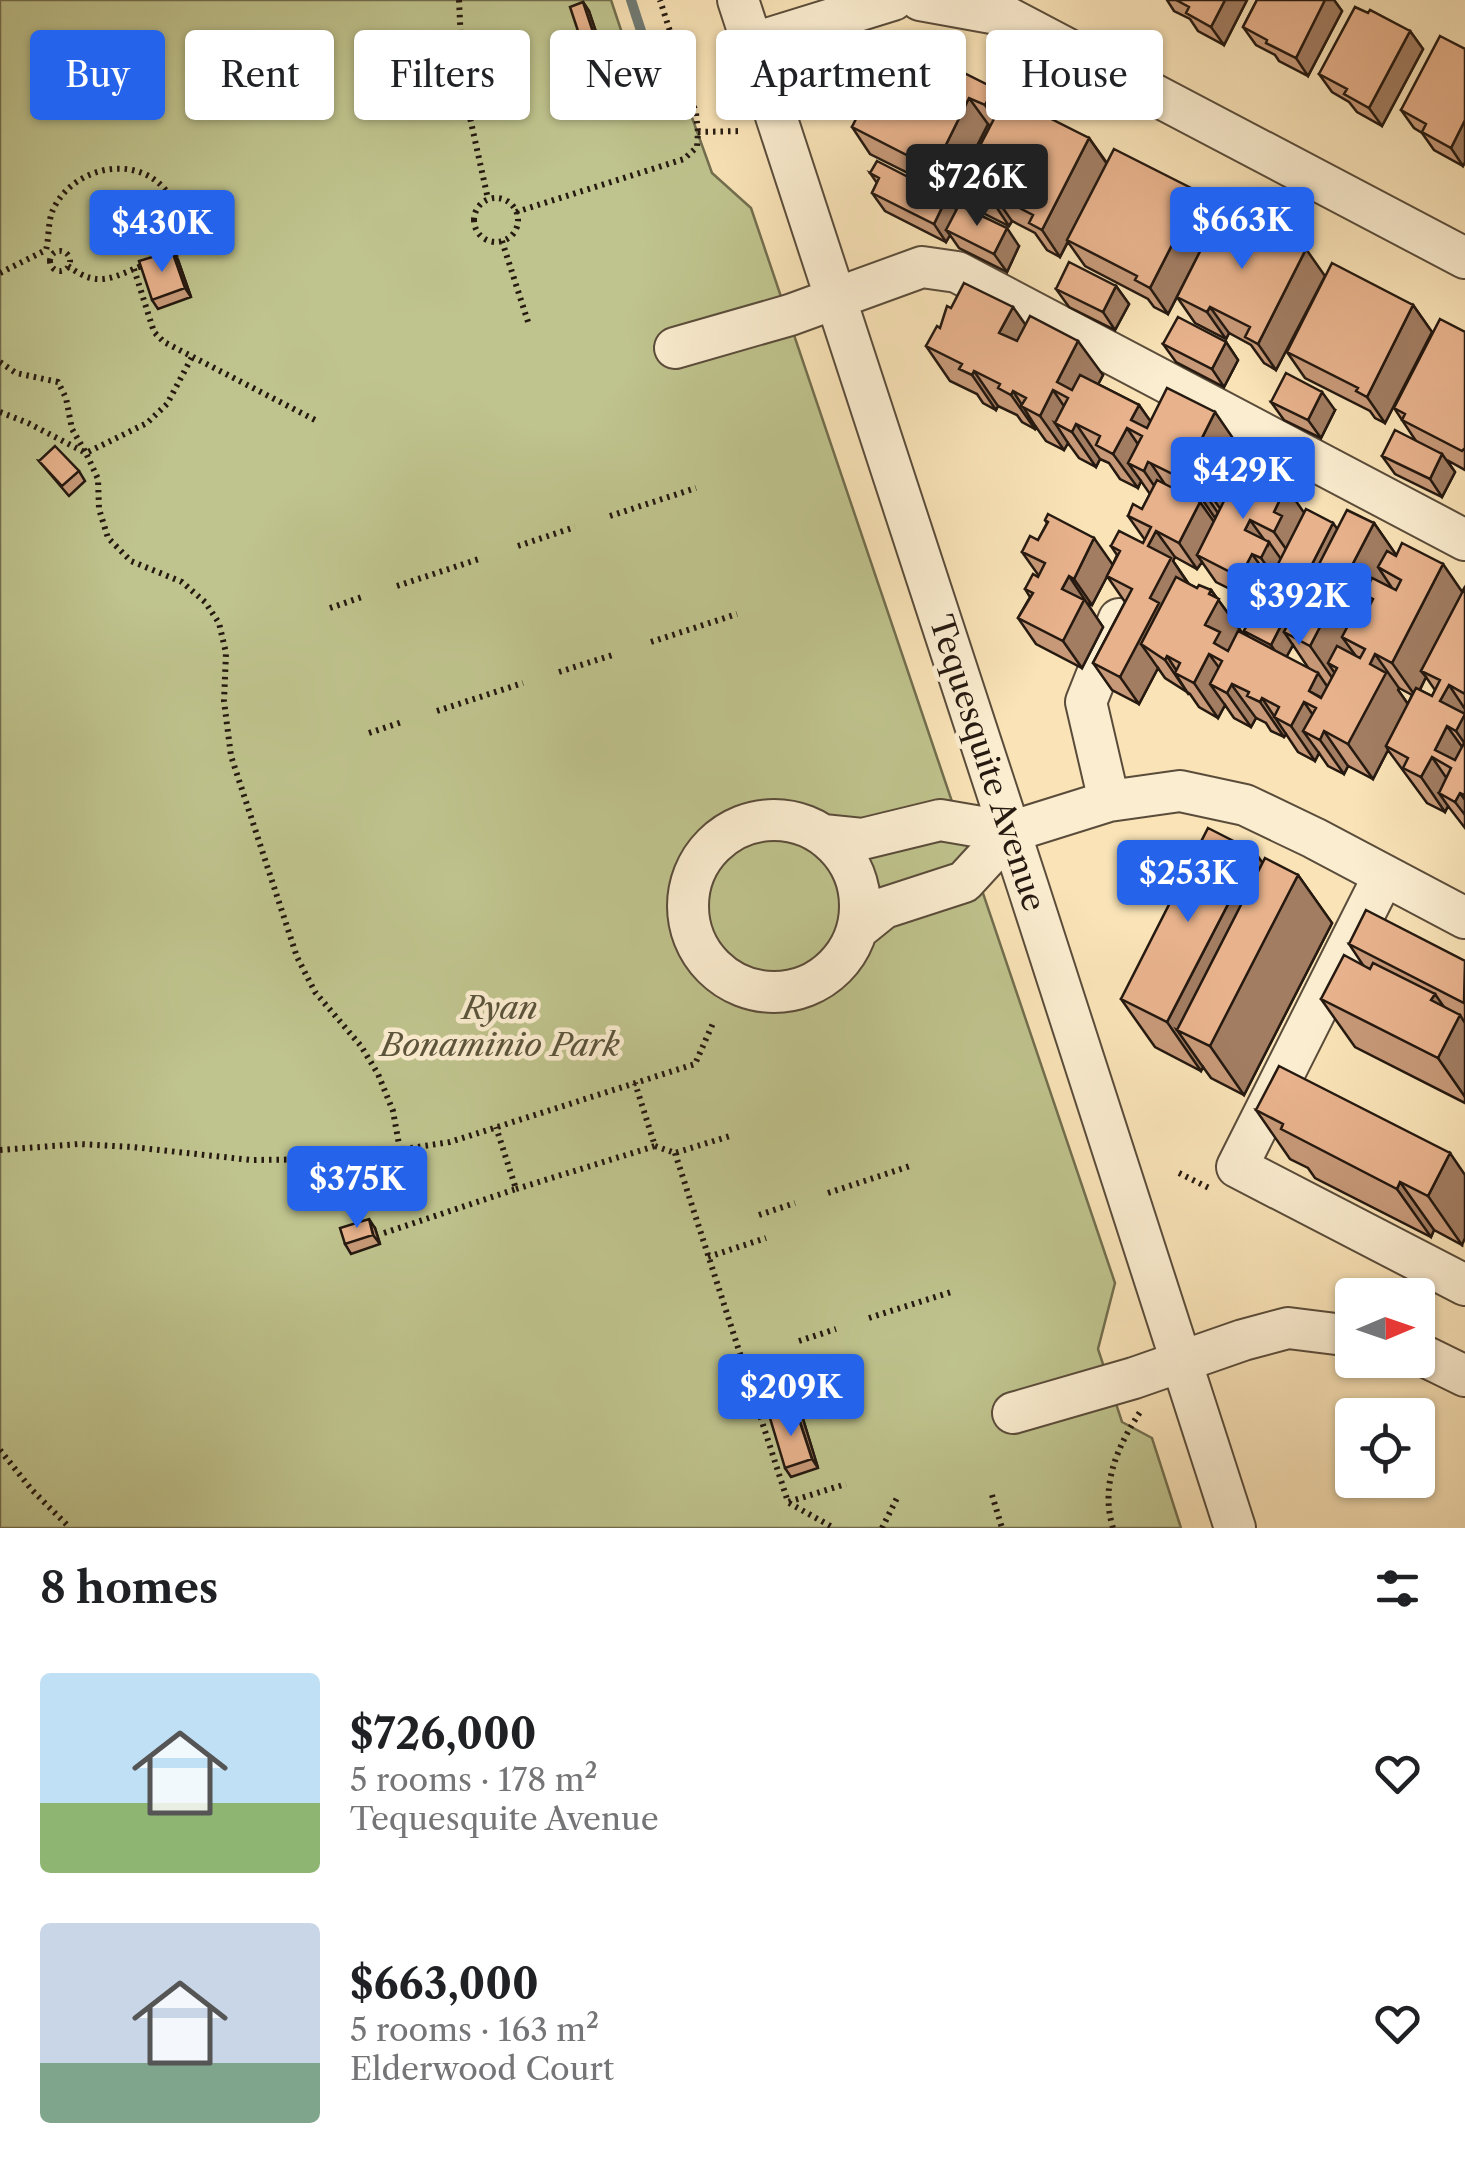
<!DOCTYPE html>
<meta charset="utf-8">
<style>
body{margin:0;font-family:"Libre Caslon Text",serif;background:#f6f6f6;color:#202124;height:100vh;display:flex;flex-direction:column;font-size:38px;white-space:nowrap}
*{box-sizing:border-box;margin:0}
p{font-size:32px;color:#757577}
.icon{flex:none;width:55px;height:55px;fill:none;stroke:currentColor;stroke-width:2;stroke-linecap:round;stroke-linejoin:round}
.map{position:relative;height:1528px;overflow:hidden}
.drawer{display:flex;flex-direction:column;background:#fff;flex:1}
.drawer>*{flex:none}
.banner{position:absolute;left:30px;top:30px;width:1405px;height:90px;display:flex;gap:20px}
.needle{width:65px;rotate:88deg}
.controls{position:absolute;left:1335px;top:1278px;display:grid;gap:20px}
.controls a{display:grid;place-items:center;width:100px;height:100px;border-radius:10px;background:#fff;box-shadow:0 2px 8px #0004;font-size:50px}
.price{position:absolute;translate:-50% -85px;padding:0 22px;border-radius:10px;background:#2563eb;color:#fff;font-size:32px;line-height:65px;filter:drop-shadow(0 2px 5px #0008)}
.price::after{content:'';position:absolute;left:50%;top:60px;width:30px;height:22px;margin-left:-15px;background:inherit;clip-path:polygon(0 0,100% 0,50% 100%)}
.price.selected{background:#222;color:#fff}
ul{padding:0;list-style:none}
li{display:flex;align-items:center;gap:30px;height:250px;padding:0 40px}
li span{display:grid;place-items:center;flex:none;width:280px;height:200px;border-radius:10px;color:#555}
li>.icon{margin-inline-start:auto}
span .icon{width:120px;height:120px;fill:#fffc;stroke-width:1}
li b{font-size:42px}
h2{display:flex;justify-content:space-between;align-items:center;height:120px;padding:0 40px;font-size:42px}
.pill{padding:0 35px;border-radius:10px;background:#fff;box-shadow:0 2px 8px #0004;font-size:35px;line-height:90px}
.pill.selected{background:#2563eb;color:#fff}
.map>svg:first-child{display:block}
.green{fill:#bfc38d;stroke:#726e4e;stroke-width:2.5}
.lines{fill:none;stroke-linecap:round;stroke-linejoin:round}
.stream{stroke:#707b75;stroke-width:10}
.minor-casing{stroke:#5a4c3a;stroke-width:44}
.path{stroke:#251910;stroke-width:6;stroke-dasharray:2.5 5;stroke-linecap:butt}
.minor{stroke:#fbedd0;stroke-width:40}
.wall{fill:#c79978;stroke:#251910;stroke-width:2.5;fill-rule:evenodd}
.shaded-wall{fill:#a27d62;stroke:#251910;stroke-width:2.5}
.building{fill:#e7b28c;stroke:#251910;stroke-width:2.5}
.labels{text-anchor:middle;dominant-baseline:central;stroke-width:9;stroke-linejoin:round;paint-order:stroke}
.street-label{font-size:32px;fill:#251910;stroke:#fbedd0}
.park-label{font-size:32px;font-style:italic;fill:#5b543c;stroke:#fbedd0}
</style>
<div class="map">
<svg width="1465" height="1528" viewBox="0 0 1465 1528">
<rect width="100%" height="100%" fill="#f9e3b7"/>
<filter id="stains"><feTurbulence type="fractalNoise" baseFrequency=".002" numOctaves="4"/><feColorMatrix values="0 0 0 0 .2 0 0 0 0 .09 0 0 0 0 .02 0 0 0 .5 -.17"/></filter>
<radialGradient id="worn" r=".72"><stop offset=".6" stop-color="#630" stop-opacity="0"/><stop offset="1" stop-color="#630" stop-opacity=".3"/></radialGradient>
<path class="green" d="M0 0H611L639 84 677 76 712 173 751 208 1115 1283 1098 1349 1122 1422 1152 1438 1181 1528H0Z"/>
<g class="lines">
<path class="stream" d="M631 0 656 77"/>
<defs>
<path id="minor" d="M738 0 1027 884 1235 1528
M920 0 1003 15 1465 258
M754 43 893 0
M675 348 790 315 922 267 957 272 1465 540
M1109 801 1086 702 1119 619
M688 906a86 86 0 1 1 172 0a86 86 0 1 1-172 0Z
M823 835 862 839 940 820 1010 832 1109 801 1180 791 1245 805 1314 838 1465 918
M1384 875 1237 1167 1465 1285
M858 929 884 908 964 882 1010 832
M1418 1353 1465 1376
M1013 1413 1134 1378 1243 1340 1288 1328 1352 1336"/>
</defs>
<use href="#minor" class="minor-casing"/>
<path class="path" d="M459 0 463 86 488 199
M698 132 742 131
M474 220a22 22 0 1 1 44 0a22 22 0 1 1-44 0Z
M516 212 684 159 697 147 698 132 696 113 660 0
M502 241 529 325
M50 261a10 10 0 1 1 20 0a10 10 0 1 1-20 0Z
M68 266C100 290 113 276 147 264
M134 269 154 332 164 342 317 421
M0 273 46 250C49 238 48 223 52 212 69 170 129 153 162 186 179 203 184 228 192 249L168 257
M0 362 16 373 58 382 66 398 72 429 86 453 147 423 167 404 192 357
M0 412 28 423 86 453 98 479 99 509 108 538 131 561 182 582 205 602 219 623 226 653 224 701 231 756 297 957 315 992 361 1046 378 1074 393 1111 400 1150
M610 516 696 488
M518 546 575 527
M397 586 482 558
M330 608 362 597
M651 642 737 614
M559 672 616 654
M437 711 523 683
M369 733 402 722
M655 1146 675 1153 733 1135
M0 1150 79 1144 132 1147 251 1160 339 1159 450 1142 695 1064 714 1021
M675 1153 788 1502 846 1484
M1179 1173 1209 1188
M516 1189 655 1146 635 1083
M828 1193 913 1165
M759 1215 795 1203
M384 1233 516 1189 496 1127
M708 1257 766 1238
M869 1318 954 1291
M799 1341 836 1329
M0 1450 32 1490 70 1528
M992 1495 1002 1528
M789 1503 834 1528
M882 1528 898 1496
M1113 1528C1100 1486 1117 1447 1140 1412"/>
<use href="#minor" class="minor"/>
</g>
<path class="wall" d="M1167 0H1247L1224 45 1198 31 1190 19 1174 11Z
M1257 0H1334L1342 11 1308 76 1279 61 1275 55 1256 45 1243 27Z
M583 2 589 11 608 68 595 73 589 64Z
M1410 31 1423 49 1382 126 1357 112 1349 102 1332 92 1319 74Z
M1465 49V162L1463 166 1434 150 1422 133 1414 128 1401 110Z
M911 65 1003 101 1089 138 1107 163 1199 192 1217 218 1325 276 1276 370 1264 363 1251 345 1229 333 1226 339 1195 323 1177 297 1168 314 1154 307 1148 299 1085 266 1068 242 1060 257 1047 250 1035 233 1012 221 1009 226 979 211 960 184 990 126 988 124 952 195 870 154 852 127Z
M870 173 956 210 1019 246 1007 272 959 248 950 235 946 242 885 211 872 193 877 183Z
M178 260 191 297 158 309 152 300Z
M1116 286 1129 304 1115 330 1069 307 1056 289Z
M1413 305 1432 332 1385 423 1375 418 1370 411 1305 378 1287 352Z
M951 308 1025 325 1103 375 1098 384 1139 405 1150 421 1239 447 1231 463 1238 473 1304 513 1338 529 1374 523 1396 555 1462 592 1465 587V828L1448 806 1445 812 1427 803 1388 750 1373 779 1348 766 1344 774 1328 766 1319 753 1315 761 1298 752 1286 734 1284 737 1271 731 1266 723 1256 718 1251 727 1234 718 1225 705 1218 718 1199 707 1190 694 1165 678 1158 668 1139 704 1112 690 1093 663 1125 602 1107 576 1092 605 1087 603V604L1103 627 1082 668 1036 644 1018 618 1030 597 1025 589 1039 576 1022 552 1038 540 1047 523 1045 520 1113 564 1117 555 1111 546 1143 543 1145 540 1128 516 1142 509 1150 494 1141 481 1138 488 1120 479 1109 463 1100 459 1096 467 1079 458 1068 443 1064 450 1046 441 1036 427 1035 429 1022 422 1017 415 998 406 996 410 983 403 977 394 950 381 926 346 940 328ZM1175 557 1197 569 1202 562 1216 582 1258 603 1244 631 1248 636 1243 634 1211 590 1197 588 1189 584 1173 561ZM1293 645 1309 669 1286 657ZM1426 677 1435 690 1432 696 1420 690ZM1399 688 1412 695 1408 704 1398 690Z
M1465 332V470L1447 460 1455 472 1442 497 1395 474 1382 456 1416 441 1394 408Z
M1226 342 1238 360 1224 387 1176 362 1163 344Z
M1271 402 1335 410 1321 438 1284 420Z
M39 461 79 471 85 481 69 496Z
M1263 863 1298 875 1332 923 1244 1095 1211 1078 1203 1067 1201 1071 1155 1047 1121 999Z
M1349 944 1465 961V1103L1355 1047 1321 999 1363 965Z
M1256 1110 1450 1153 1462 1245 1434 1230 1431 1237 1315 1178 1308 1168 1290 1159Z
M375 1228 380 1244 351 1254 345 1244Z
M803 1419 818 1468 791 1477 785 1468Z"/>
<path class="shaded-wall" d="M1225 0H1247L1224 45 1211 27Z
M1324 0H1334L1342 11 1308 76 1296 58Z
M583 2 589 11 608 68 602 59Z
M1410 31 1423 49 1382 126 1369 108Z
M994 88 1013 114 1003 132 985 105Z
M969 98 988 124 952 195 934 169Z
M1465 120V162L1463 166 1451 148Z
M1089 138 1107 164 1060 257 1042 230Z
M1199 192 1217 219 1168 314 1150 288Z
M993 194 1012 221 1009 226 991 199Z
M947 197 960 215 946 230 950 235 946 242 934 224Z
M1007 228 1019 246 1007 272 994 254Z
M1306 249 1325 276 1276 370 1258 344Z
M172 251 178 260 191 297 185 288Z
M1116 286 1129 304 1115 330 1103 312Z
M1413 305 1432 332 1385 423 1367 397Z
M1013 307 1037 341 1024 367 999 333Z
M1210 307 1229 333 1226 339 1207 312Z
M1078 341 1103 375 1081 417 1057 382Z
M1226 342 1238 360 1224 387 1212 369Z
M974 371 998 406 996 410 972 375Z
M1053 390 1100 459 1096 467 1072 432 1055 423 1068 443 1064 450 1040 416Z
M1013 391 1036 427 1035 429 1011 395Z
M1322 392 1335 410 1321 438 1308 420Z
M1139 405 1163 439 1131 420Z
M1215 412 1239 447 1231 463 1244 482 1226 517 1202 483V438Z
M1127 428 1173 496 1168 506 1144 471 1128 463 1141 481 1138 488 1113 454Z
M1442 454 1455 472 1442 497 1430 479Z
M1194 478 1218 513 1215 518 1191 483Z
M1286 487 1305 514 1293 559 1274 532V512Z
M1200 502 1219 529 1197 555 1202 562 1197 569 1179 543Z
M1250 520 1268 545 1269 542 1288 569 1280 585 1261 558 1245 530Z
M1333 523 1346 541 1284 632 1293 645 1283 663 1271 645Z
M1374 523 1408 572 1401 580 1378 567 1396 594 1373 599 1364 594 1383 621 1365 649 1342 637 1361 663 1337 668 1328 663 1346 690 1344 695 1310 646Z
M1156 531 1175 557 1173 561 1189 585 1141 644 1158 668 1139 704 1120 677 1148 546Z
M1094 538 1113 565 1092 605 1074 579Z
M1252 554 1271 580 1259 603 1240 577Z
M1443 564 1465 596 1421 671 1426 677 1416 697 1392 663Z
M1069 576 1103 627 1082 668 1063 641 1062 589Z
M1211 590 1243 634 1244 667 1214 643 1205 625 1209 594Z
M1209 654 1256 718 1251 727 1227 693 1210 684 1225 705 1218 718 1194 683Z
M1375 654 1399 688 1398 690 1410 707 1386 746 1388 750 1373 779 1348 744 1370 664Z
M1167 656 1180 676 1175 673 1189 695 1165 660Z
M1318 673 1342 708 1309 691Z
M1449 685 1465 709V744L1456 731 1440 701Z
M1262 698 1286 734 1284 737 1260 702Z
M1304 702 1348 766 1344 774 1320 740 1303 731 1319 753 1315 761 1291 726Z
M1447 726 1465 751 1451 768 1435 750Z
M1432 757 1456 792 1439 793 1448 806 1445 812 1421 777Z
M1460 793 1465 800V815L1455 802Z
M1255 852 1286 897 1298 875 1332 923 1244 1095 1210 1046 1177 1030 1203 1067 1201 1071 1167 1022Z
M1435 994 1455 1023 1460 1015 1465 1023V1097L1438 1058 1431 1000Z
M1450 1153 1465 1175V1238L1462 1245 1428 1196Z
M1400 1182 1434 1230 1431 1237 1397 1189Z
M369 1219 375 1228 380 1244 373 1235Z
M796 1410 803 1419 818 1468 812 1459Z"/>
<path class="building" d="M1176 0H1225L1211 27 1186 13 1189 7Z
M1257 0H1325L1296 58 1266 43 1267 40 1243 27Z
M583 2 602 59 589 64 570 7Z
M1355 7 1368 13 1370 10 1410 31 1369 108 1344 94 1347 89 1319 74Z
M1440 36 1465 49V120L1451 148 1422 132 1426 124 1401 110Z
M888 54 911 65 915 56 949 73 952 67 994 88 985 105 969 98 934 169 852 127Z
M1006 96 1089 138 1042 230 1029 223 1033 215 993 194 991 199 960 184Z
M1114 149 1199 192 1150 288 1135 280 1137 276 1067 240Z
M877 161 947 197 934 224 872 193 879 178 870 173Z
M959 205 1007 228 994 254 946 230Z
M1223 206 1306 249 1258 344 1245 337 1250 327 1210 307 1207 312 1177 297Z
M172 251 185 288 152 300 139 261Z
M1069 262 1116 286 1103 312 1056 289Z
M1332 263 1413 305 1367 397 1356 391 1358 388 1287 352Z
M964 283 1013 307 999 333 1017 341 1030 316 1078 341 1057 382 1072 390 1080 375 1139 405 1131 420 1147 428 1167 388 1215 412 1202 438 1220 447 1202 483 1194 478 1191 483 1148 462 1144 471 1128 463 1142 436 1127 428 1113 454 1096 445 1100 436 1076 424 1072 432 1055 423 1068 398 1053 390 1040 416 1021 406 1026 398 1013 391 1011 395 998 388 1000 384 974 371 972 375 959 369 962 364 926 346 937 326 940 328 947 306 951 308Z
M1178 317 1226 342 1212 369 1163 344Z
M1440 319 1465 332V449H1464L1462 451 1402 420 1405 414 1394 408Z
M1286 373 1322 392 1308 420 1271 402Z
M1395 430 1442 454 1430 479 1382 456Z
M55 446 79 471 62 486 39 461Z
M1242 465 1286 487 1274 512 1282 516 1274 532 1250 520 1245 530 1269 542 1261 558 1252 554 1240 577 1197 555Z
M1157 480 1200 502 1179 543 1156 531 1148 546 1171 558 1150 598 1159 603 1120 677 1093 663 1132 589 1107 576 1120 551 1111 546 1119 531 1143 543 1151 527 1128 516 1133 504 1142 509Z
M1306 509 1333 523 1271 645 1244 631Z
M1347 510 1374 523 1310 646 1284 632Z
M1048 514 1094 538 1074 579 1069 576 1062 589 1084 600 1063 641 1018 618 1033 593 1025 589 1033 574 1038 577 1045 563 1022 552 1030 536 1038 540 1048 522 1045 520Z
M1402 543 1443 564 1392 663 1375 654 1370 664 1386 673 1348 744 1324 731 1320 740 1303 731 1316 708 1304 702 1291 726 1274 717 1279 707 1262 698 1260 702 1247 696 1249 692 1232 684 1227 693 1210 684 1222 661 1209 654 1194 683 1175 673 1180 663 1167 656 1165 660 1141 644 1176 577 1197 588 1199 585 1211 590 1209 594 1219 599 1205 625 1220 632 1214 643 1228 651 1238 631 1318 673 1309 691 1321 698 1337 668 1328 663 1337 646 1360 658 1365 649 1342 637 1351 620 1360 625 1373 599 1364 594 1372 578 1396 590 1401 580 1378 567 1387 551 1396 556Z
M1465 587V694L1449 685 1440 701 1465 714 1456 731 1447 726 1435 750 1455 760 1464 743 1465 744V795L1460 793 1455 802 1439 793 1451 768 1432 757 1421 777 1403 768 1408 758 1386 746 1416 688 1432 696 1440 680 1421 671Z
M1208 828 1255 852 1167 1022 1121 999Z
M1265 858 1298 875 1210 1046 1177 1030Z
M1366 910 1465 961 1464 1003 1349 944Z
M1344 955 1370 969 1373 963 1435 994 1431 1000 1460 1015 1438 1058 1321 999Z
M1279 1066 1450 1153 1428 1196 1400 1182 1397 1189 1281 1129 1283 1124 1256 1110Z
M369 1219 373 1235 345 1244 340 1228Z
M796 1410 812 1459 785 1468 770 1418Z"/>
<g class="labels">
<g class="street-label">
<text transform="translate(988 763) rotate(72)">Tequesquite Avenue</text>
</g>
<g class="park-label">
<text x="500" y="1007">Ryan<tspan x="500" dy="37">Bonaminio Park</tspan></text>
</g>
</g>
<rect width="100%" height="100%" filter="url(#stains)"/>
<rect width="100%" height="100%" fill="url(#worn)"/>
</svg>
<div class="controls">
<a><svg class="needle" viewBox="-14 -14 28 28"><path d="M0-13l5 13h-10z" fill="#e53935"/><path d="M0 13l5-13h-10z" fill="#757577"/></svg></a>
<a><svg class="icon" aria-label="locate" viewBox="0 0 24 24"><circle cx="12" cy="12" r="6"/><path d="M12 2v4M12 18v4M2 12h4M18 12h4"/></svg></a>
</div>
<b class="price selected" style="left:977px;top:229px">$726K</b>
<b class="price" style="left:1242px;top:272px">$663K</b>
<b class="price" style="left:162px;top:275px">$430K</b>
<b class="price" style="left:1243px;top:522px">$429K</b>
<b class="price" style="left:1299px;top:648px">$392K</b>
<b class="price" style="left:1188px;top:925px">$253K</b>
<b class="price" style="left:357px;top:1231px">$375K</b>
<b class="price" style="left:791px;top:1439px">$209K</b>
<div class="banner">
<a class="pill selected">Buy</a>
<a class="pill">Rent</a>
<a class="pill">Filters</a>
<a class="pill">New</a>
<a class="pill">Apartment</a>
<a class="pill">House</a>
</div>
</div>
<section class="drawer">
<h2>8 homes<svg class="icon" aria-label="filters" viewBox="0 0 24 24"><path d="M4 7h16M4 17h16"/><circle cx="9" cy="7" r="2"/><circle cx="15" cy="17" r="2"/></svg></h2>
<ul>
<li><span style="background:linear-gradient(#bfe0f5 65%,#8fb573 0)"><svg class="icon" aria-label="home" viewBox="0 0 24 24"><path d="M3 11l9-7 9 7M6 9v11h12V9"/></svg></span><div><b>$726,000</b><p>5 rooms · 178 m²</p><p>Tequesquite Avenue</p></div><svg class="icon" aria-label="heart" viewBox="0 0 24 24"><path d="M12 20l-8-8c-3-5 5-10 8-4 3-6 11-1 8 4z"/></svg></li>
<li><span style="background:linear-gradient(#c9d6e8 70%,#7fa58c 0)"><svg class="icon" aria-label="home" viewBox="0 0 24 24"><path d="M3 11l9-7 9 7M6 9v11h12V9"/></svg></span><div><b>$663,000</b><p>5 rooms · 163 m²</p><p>Elderwood Court</p></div><svg class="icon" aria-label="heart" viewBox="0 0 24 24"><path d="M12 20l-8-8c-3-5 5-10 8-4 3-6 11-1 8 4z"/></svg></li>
</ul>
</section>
